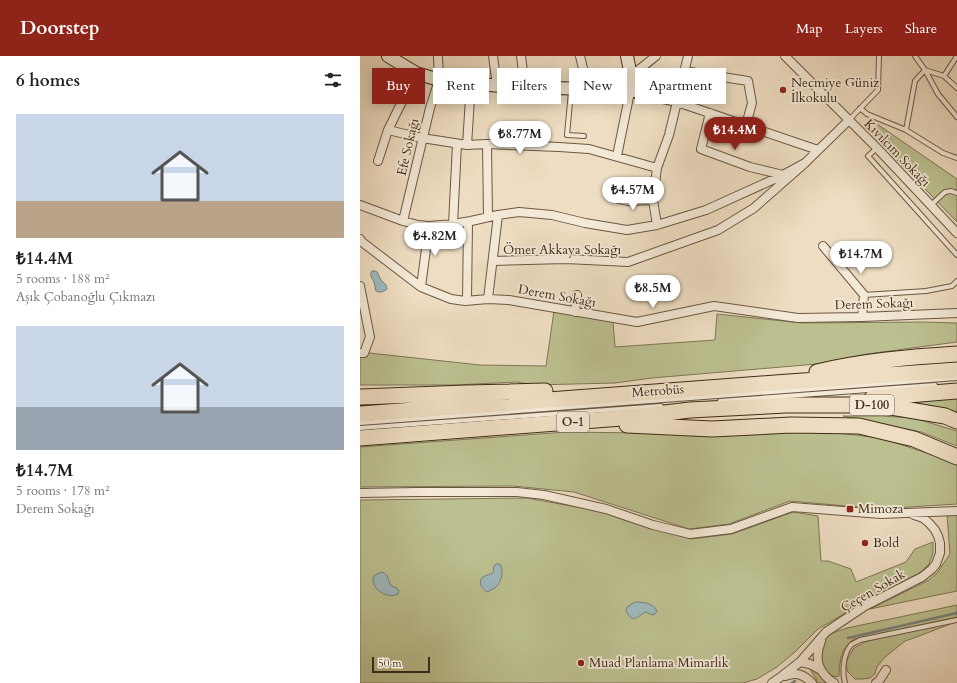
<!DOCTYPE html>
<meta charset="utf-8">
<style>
body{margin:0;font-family:Cardo,serif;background:#f6f6f6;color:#202124;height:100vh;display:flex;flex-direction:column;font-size:15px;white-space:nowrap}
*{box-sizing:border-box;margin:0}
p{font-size:13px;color:#757577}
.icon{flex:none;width:22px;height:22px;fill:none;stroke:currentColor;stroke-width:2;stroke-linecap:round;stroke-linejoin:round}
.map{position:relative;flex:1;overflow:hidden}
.drawer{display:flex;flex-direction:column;background:#fff;width:360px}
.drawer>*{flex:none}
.hud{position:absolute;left:12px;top:12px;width:380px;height:36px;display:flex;gap:8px}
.scale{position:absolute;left:12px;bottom:10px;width:58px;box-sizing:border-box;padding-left:4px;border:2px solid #3f2c18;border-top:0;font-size:11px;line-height:14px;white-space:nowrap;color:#3f2c18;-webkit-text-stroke:3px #f4e9d7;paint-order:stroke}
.price{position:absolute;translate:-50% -34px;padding:0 9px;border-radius:14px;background:#fff;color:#222;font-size:13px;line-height:26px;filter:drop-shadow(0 1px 2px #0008)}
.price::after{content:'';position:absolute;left:50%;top:24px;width:12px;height:9px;margin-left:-6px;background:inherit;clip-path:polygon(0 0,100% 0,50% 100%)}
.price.on{background:#8f2418;color:#fff}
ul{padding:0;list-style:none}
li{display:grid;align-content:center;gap:8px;height:212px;padding:0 16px}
li span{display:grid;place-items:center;height:124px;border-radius:0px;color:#555}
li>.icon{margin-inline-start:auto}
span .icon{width:72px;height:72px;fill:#fffc;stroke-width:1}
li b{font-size:17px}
h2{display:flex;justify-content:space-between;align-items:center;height:48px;padding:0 16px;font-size:17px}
.tag{padding:0 14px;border-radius:0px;background:#fff;box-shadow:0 2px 10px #0003;font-size:14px;line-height:36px}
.tag.on{background:#8f2418;color:#fff}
header{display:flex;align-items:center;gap:24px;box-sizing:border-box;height:56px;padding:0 20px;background:#8f2418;color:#fff}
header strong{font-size:19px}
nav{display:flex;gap:22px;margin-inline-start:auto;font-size:14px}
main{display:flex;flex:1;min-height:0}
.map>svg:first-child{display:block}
.green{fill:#bcc090;stroke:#7e7654}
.water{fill:#9eb9be;stroke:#78817c}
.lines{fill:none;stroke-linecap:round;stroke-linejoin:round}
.stream{stroke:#78817c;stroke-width:2.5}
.lane-casing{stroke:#6b5842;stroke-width:6}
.street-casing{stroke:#6b5842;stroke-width:10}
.secondary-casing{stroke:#3f2c18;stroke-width:14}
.highway-casing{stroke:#3f2c18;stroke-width:17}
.lane{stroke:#f4e9d7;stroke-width:4}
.street{stroke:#f4e9d7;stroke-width:8}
.secondary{stroke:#f4e9d7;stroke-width:12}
.highway{stroke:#eeddc2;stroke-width:15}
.poi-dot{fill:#8f2418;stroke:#f4e9d7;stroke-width:1.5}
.labels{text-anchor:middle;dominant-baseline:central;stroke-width:3.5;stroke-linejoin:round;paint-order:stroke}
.shield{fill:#f4e9d7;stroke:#756551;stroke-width:1}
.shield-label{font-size:12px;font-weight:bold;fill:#3f2c18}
.poi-label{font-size:13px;fill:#3f2c18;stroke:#f4e9d7;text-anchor:start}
.street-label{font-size:13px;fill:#3f2c18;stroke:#f4e9d7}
</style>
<header>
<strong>Doorstep</strong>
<nav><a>Map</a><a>Layers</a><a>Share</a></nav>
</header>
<main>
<section class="drawer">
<h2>6 homes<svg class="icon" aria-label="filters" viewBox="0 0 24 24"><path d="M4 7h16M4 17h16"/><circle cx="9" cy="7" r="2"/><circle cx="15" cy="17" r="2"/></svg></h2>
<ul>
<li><span style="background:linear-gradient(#c9d6e8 70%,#b9a48a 0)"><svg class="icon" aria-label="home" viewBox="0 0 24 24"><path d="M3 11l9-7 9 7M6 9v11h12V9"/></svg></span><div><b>₺14.4M</b><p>5 rooms · 188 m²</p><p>Aşık Çobanoğlu Çıkmazı</p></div></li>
<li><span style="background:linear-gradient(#c9d6e8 65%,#9aa5b1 0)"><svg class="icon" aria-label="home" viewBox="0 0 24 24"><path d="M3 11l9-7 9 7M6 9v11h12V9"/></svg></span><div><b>₺14.7M</b><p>5 rooms · 178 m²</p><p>Derem Sokağı</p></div></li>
</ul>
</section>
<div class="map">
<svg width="597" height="627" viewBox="0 0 597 627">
<rect width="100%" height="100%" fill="#eeddc2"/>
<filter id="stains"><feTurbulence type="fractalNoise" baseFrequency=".005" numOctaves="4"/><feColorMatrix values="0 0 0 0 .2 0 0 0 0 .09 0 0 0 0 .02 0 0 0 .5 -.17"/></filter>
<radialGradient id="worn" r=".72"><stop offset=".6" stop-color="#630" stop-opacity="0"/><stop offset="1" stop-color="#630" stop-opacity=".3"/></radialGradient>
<path class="green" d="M517 68 597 123V166L510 76Z
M194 255 253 266 255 291 355 284 357 258 442 267 562 266 597 267V286L507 298 457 308 292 322 255 327 173 329 157 326 94 329H0V296L120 309 186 310Z
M597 342V357L590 354 546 345Z
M483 360H521L554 362 597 375V390L561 376Z
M453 374 521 382 597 407V448L519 453 430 445 369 468 329 473 214 436 153 430 0 431V391L206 376 364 378Z
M167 442 244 456 264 464 331 483 372 478 433 456 458 460 461 505H468L491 513 496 526 546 506 555 493 573 486V497L569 508 561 516 504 546 489 555 458 573 436 595 417 611 397 623 383 627H0V444Z
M597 458V535L510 553 569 524 577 517 590 498 587 459Z
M597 549V561L494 583C480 594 480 603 479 620L474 621C472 619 468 617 466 615 459 604 459 588 469 579 474 576 482 574 487 572Z
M593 567 554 582 545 585 524 602 517 611 515 618 510 622 503 623H495L488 616 486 610 487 604 494 592 505 586 529 579Z
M449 610 452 611 468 626 465 627H458C456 621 451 617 449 610Z"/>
<path class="water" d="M12 215H15L17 216 21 224 26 229 27 233C24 236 20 237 16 235 15 232 15 229 14 226 12 222 9 220 12 215Z
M136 508H140C144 514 142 525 136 531 134 533 130 534 127 536 122 533 117 526 123 521 126 519 130 519 133 517L134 510Z
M22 516C29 519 28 524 31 530L37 532 39 535 38 538C31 542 21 538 16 532 14 529 13 525 13 522L15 519Z
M275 546C283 546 293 547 297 555L295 558 292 559 286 556C277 560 273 569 266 555L267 551Z"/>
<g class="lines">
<path class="stream" d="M488 582 597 557
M432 627 435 625"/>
<defs>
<path id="lane" d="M555 0 565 14 578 38 597 61
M565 14 584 20 597 32
M584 20 597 0
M211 35 207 79 224 80
M500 52 507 58 546 74 583 97 597 102
M489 64 518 34 519 0
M546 74 555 25 565 14
M517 92 508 100 597 199
M571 149 585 136 591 135 597 137
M504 239 566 235 592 230 597 225
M360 345 575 329
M0 367 597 322
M0 372 301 350
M485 627C482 616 483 598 491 589 493 587 497 586 500 584L597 564"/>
<path id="street" d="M133 0 137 30
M161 0 165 31
M220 0 228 33
M425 0 517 92 597 177
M324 15 388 25 392 47 386 69
M271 20 296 0
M350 57 341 93 390 111 423 119
M28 74 62 82 107 89 127 88 199 91 229 93 297 112
M127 88 128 161
M107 89 111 27
M257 100 270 36 317 46 458 94
M18 105 28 74 56 17
M255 142 268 145 293 144
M0 149 43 165 58 169 69 170 93 168 111 165 138 159 159 156 192 159 225 167 267 174 297 169 346 154 423 119 445 107
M43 165 70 52 79 24 78 0
M93 168 97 88
M297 169 293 144 297 112 309 79 328 0
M0 183 2 186 61 231 91 243 105 245 128 243 149 244 277 266 354 250 438 262 502 261 597 257
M463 190 504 239 502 261
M133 205 206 203 268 206 358 174 394 152 445 107 489 64
M0 230 10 281 4 297H0
M61 231 69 170
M128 243 138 159
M107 245 108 166
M215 256 217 239
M0 437 57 436H157L184 439 246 453 293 469 330 478 371 473 432 451 521 458 597 455
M461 585C454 602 458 617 474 627
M440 606 450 608 461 614
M425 620C437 616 443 618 452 627
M412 627 422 620 440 606 466 576 505 550 562 521 572 513 576 508 580 497V487L578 480 575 474 569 467 563 462 554 459
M516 627 519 625 526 614"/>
<path id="secondary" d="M28 0 56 17 79 24 151 31 233 33 270 36 271 20 267 0"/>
<path id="highway" d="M457 316C503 305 550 301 597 298
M0 341 106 337 185 335
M512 342 597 335
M0 358 415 327 597 314
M267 369 352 373 431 369 499 370 554 383 597 401
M0 382 262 362 330 354 426 349H519L585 360 597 365"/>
</defs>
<use href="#lane" class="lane-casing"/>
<use href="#street" class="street-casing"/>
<use href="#secondary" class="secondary-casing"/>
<use href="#highway" class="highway-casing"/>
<use href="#lane" class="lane"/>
<use href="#street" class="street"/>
<use href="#secondary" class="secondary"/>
<use href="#highway" class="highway"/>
</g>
<g class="poi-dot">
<circle cx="423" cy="34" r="4"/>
<rect x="486" y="449" width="8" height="8" rx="2"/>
<circle cx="505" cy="487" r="4"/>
<circle cx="221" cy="607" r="4"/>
</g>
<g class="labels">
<g class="shield">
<rect x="490" y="339" width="44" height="20" rx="3"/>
<rect x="197" y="356" width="32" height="20" rx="3"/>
</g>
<g class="shield-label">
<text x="512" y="349">D-100</text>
<text x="213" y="366">O-1</text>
</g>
<g class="poi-label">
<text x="431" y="27">Necmiye Güniz<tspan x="431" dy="15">İlkokulu</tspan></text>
<text x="498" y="453">Mimoza</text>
<text x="513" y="487">Bold</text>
<text x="229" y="607">Muad Planlama Mimarlık</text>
</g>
<g class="street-label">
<text transform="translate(48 91) rotate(-77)">Efe Sokağı</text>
<text transform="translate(537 97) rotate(46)">Kıvılcım Sokağı</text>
<text x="202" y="194">Ömer Akkaya Sokağı</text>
<text transform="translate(197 240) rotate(10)">Derem Sokağı</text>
<text transform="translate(514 248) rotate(-2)">Derem Sokağı</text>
<text transform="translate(298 335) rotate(-4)">Metrobüs</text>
<text transform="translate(513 535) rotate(-30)">Çeçen Sokak</text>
</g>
</g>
<rect width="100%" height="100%" filter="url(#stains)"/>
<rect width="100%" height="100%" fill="url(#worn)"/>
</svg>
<div class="scale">50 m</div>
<b class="price on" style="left:375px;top:95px">₺14.4M</b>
<b class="price" style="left:160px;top:99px">₺8.77M</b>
<b class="price" style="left:273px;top:155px">₺4.57M</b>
<b class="price" style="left:75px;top:201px">₺4.82M</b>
<b class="price" style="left:501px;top:219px">₺14.7M</b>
<b class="price" style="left:293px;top:253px">₺8.5M</b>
<div class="hud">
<a class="tag on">Buy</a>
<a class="tag">Rent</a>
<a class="tag">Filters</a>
<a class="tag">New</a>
<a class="tag">Apartment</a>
</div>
</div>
</main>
